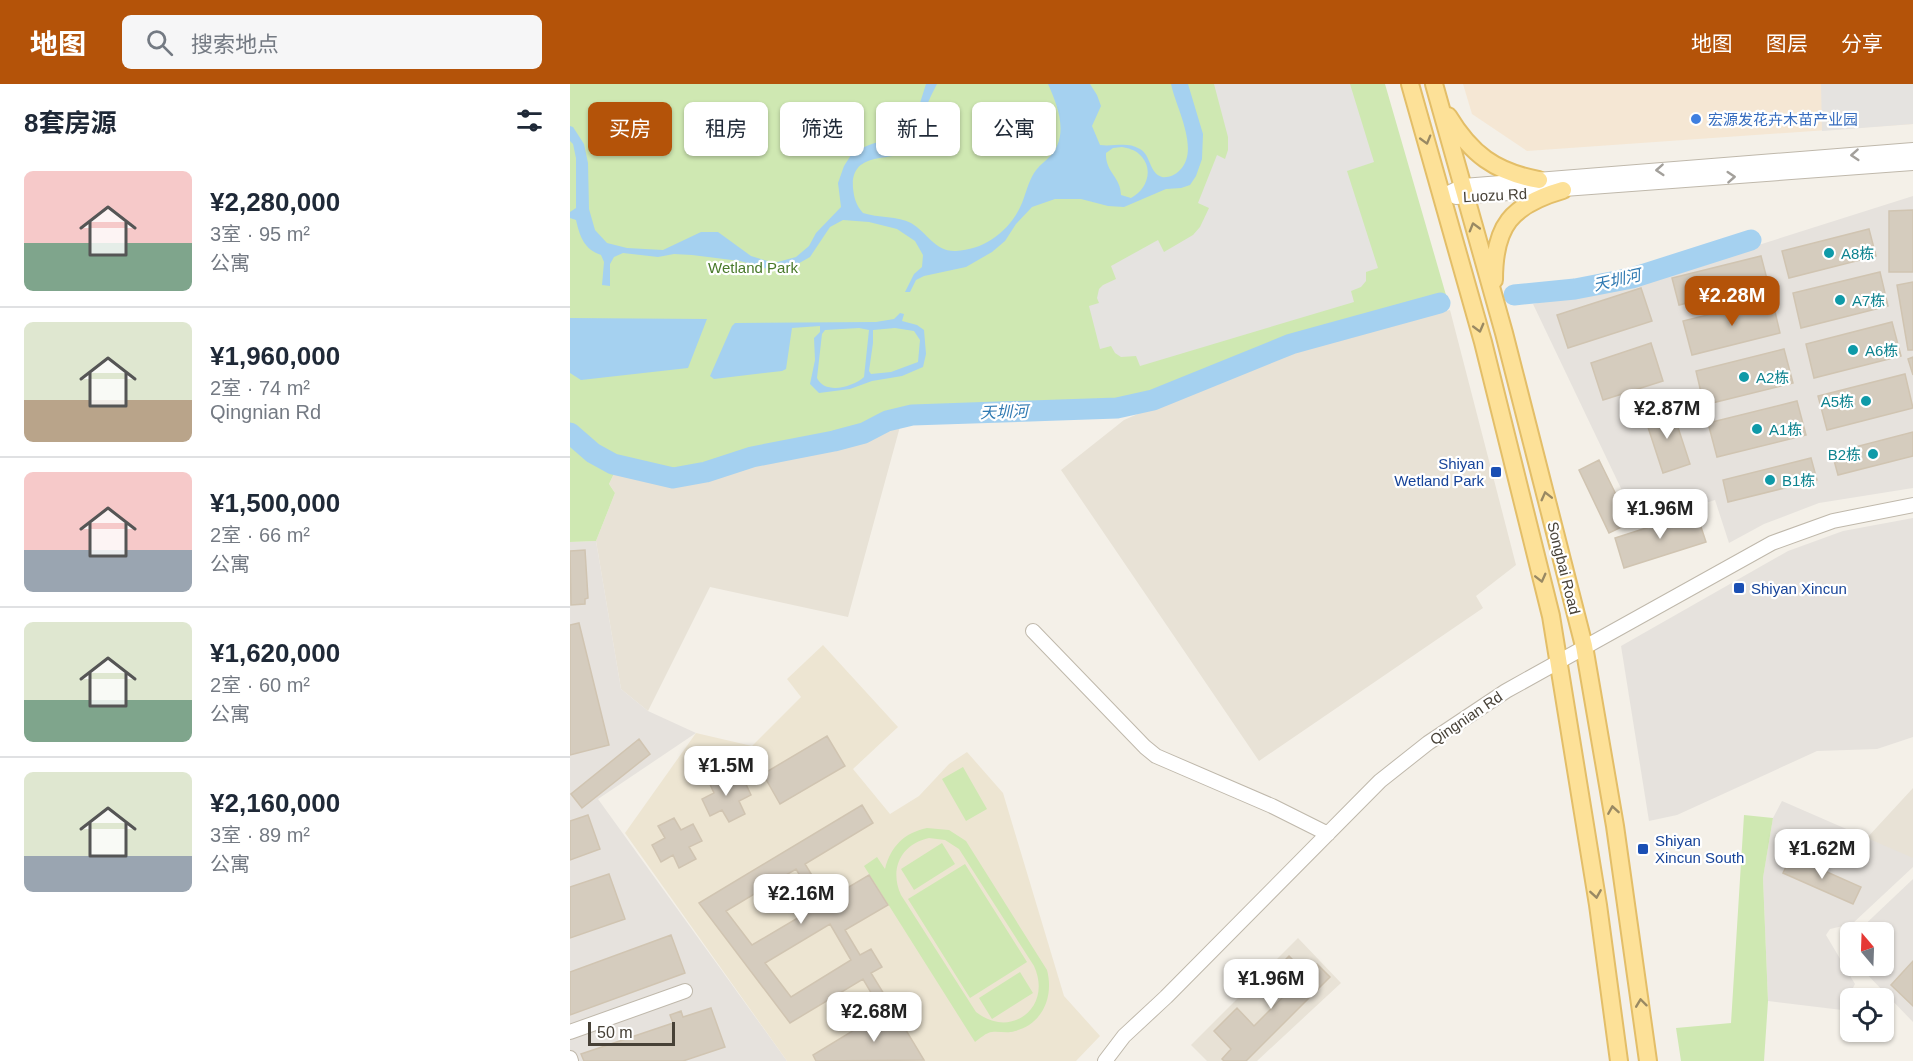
<!DOCTYPE html>
<html lang="zh">
<meta charset="utf-8">
<style>
body{margin:0;font-family:Helvetica,"Noto Sans SC",sans-serif;background:#f6f6f7;color:#1f2937;height:100vh;display:flex;flex-direction:column;font-size:22px;white-space:nowrap}
*{box-sizing:border-box;margin:0}
p{font-size:20px;color:#747a83}
.icon{flex:none;width:33px;height:33px;fill:none;stroke:currentColor;stroke-width:2;stroke-linecap:round;stroke-linejoin:round}
.map{position:relative;flex:1;overflow:hidden}
.drawer{display:flex;flex-direction:column;background:#fff;width:570px}
.drawer>*{flex:none}
.guide{position:absolute;left:18px;top:18px;width:570px;height:54px;display:flex;gap:12px}
.needle{width:39px;rotate:341deg}
.controls{position:absolute;left:1270px;top:838px;display:grid;gap:12px}
.controls a{display:grid;place-items:center;width:54px;height:54px;border-radius:9px;background:#fff;box-shadow:0 2px 4px #0004;font-size:30px}
.scale{position:absolute;left:18px;bottom:15px;width:87px;box-sizing:border-box;padding-left:6px;border:3px solid #474137;border-top:0;font-size:16px;line-height:21px;white-space:nowrap;color:#474137;-webkit-text-stroke:4px #fff;paint-order:stroke}
.price{position:absolute;translate:-50% -51px;padding:0 14px;border-radius:12px;background:#fff;color:#222;font-size:20px;line-height:39px;filter:drop-shadow(0 2px 3px #0008)}
.price::after{content:'';position:absolute;left:50%;top:36px;width:18px;height:14px;margin-left:-9px;background:inherit;clip-path:polygon(0 0,100% 0,50% 100%)}
.price.selected{background:#b45309;color:#fff}
ul{padding:0;list-style:none}
li{display:flex;align-items:center;gap:18px;height:150px;padding:0 24px}
li+li{border-top:2px solid #e0e1e3}
li span{display:grid;place-items:center;flex:none;width:168px;height:120px;border-radius:9px;color:#555}
li>.icon{margin-inline-start:auto}
span .icon{width:72px;height:72px;fill:#fffc;stroke-width:1}
li b{font-size:26px}
h2{display:flex;justify-content:space-between;align-items:center;height:72px;padding:0 24px;font-size:26px}
.chip{padding:0 21px;border-radius:9px;background:#fff;box-shadow:0 2px 4px #0004;font-size:21px;line-height:54px}
.chip.selected{background:#b45309;color:#fff}
header{display:flex;align-items:center;gap:36px;box-sizing:border-box;height:84px;padding:0 30px;background:#b45309;color:#fff}
header strong{font-size:28px}
nav{display:flex;gap:33px;margin-inline-start:auto;font-size:21px}
.search{width:420px;height:54px;background:#f6f6f7;display:flex;align-items:center;gap:15px;box-sizing:border-box;padding:0 21px;border-radius:9px;color:#747a83;font-size:22px}
main{display:flex;flex:1;min-height:0}
.map>svg:first-child{display:block}
.residential{fill:#e8e2d6}
.commercial{fill:#f5e7d4}
.industrial{fill:#e6e2dd}
.education{fill:#ede5d2}
.green{fill:#cfe8b2;fill-rule:evenodd}
.parking{fill:#e5e3e0}
.water{fill:#a5d1f0;fill-rule:evenodd}
.lines{fill:none;stroke-linecap:round;stroke-linejoin:round}
.river{stroke:#a5d1f0;stroke-width:21}
.building{fill:#d5ccbe;stroke:#d0c4b1;stroke-width:1.5;fill-rule:evenodd}
.minor-casing{stroke:#bfb8ab;stroke-width:16}
.major-casing{stroke:#e3be68;stroke-width:20}
.minor{stroke:#fff;stroke-width:14}
.major{stroke:#fde198;stroke-width:16}
.oneway{stroke:#998963}
.oneway2{stroke:#a3a09b}
.shop-dot{fill:#3f7fe0;stroke:#fff;stroke-width:2}
.culture-dot{fill:#0f9aa8;stroke:#fff;stroke-width:2}
.transit-dot{fill:#1a4fb4;stroke:#fff;stroke-width:2}
.labels{text-anchor:middle;dominant-baseline:central;stroke-width:4.5;stroke-linejoin:round;paint-order:stroke}
.shop-label{font-size:15px;fill:#366cbe;stroke:#fff;text-anchor:start}
.street-label{font-size:15px;fill:#474137;stroke:#fff}
.culture-label{font-size:15px;fill:#0d838f;stroke:#fff;text-anchor:start}
.park-label{font-size:15px;fill:#48792a;stroke:#fff}
.transit-label{font-size:15px;fill:#164399;stroke:#fff;text-anchor:start}
.water-label{font-size:16px;font-style:italic;fill:#317bb3;stroke:#fff}
</style>
<header>
<strong>地图</strong>
<div class="search"><svg class="icon" aria-label="search" viewBox="0 0 24 24"><circle cx="10" cy="10" r="6"/><path d="M15 15l6 6"/></svg>搜索地点</div>
<nav><a>地图</a><a>图层</a><a>分享</a></nav>
</header>
<main>
<section class="drawer">
<h2>8套房源<svg class="icon" aria-label="filters" viewBox="0 0 24 24"><path d="M4 7h16M4 17h16"/><circle cx="9" cy="7" r="2"/><circle cx="15" cy="17" r="2"/></svg></h2>
<ul>
<li><span style="background:linear-gradient(#f6c9c9 60%,#7fa58c 0)"><svg class="icon" aria-label="home" viewBox="0 0 24 24"><path d="M3 11l9-7 9 7M6 9v11h12V9"/></svg></span><div><b>¥2,280,000</b><p>3室 · 95 m²</p><p>公寓</p></div></li>
<li><span style="background:linear-gradient(#dfe7d0 65%,#b9a48a 0)"><svg class="icon" aria-label="home" viewBox="0 0 24 24"><path d="M3 11l9-7 9 7M6 9v11h12V9"/></svg></span><div><b>¥1,960,000</b><p>2室 · 74 m²</p><p>Qingnian Rd</p></div></li>
<li><span style="background:linear-gradient(#f6c9c9 65%,#9aa5b1 0)"><svg class="icon" aria-label="home" viewBox="0 0 24 24"><path d="M3 11l9-7 9 7M6 9v11h12V9"/></svg></span><div><b>¥1,500,000</b><p>2室 · 66 m²</p><p>公寓</p></div></li>
<li><span style="background:linear-gradient(#dfe7d0 65%,#7fa58c 0)"><svg class="icon" aria-label="home" viewBox="0 0 24 24"><path d="M3 11l9-7 9 7M6 9v11h12V9"/></svg></span><div><b>¥1,620,000</b><p>2室 · 60 m²</p><p>公寓</p></div></li>
<li><span style="background:linear-gradient(#dfe7d0 70%,#9aa5b1 0)"><svg class="icon" aria-label="home" viewBox="0 0 24 24"><path d="M3 11l9-7 9 7M6 9v11h12V9"/></svg></span><div><b>¥2,160,000</b><p>3室 · 89 m²</p><p>公寓</p></div></li>
</ul>
</section>
<div class="map">
<svg width="1343" height="977" viewBox="0 0 1343 977">
<rect width="100%" height="100%" fill="#f4f0e8"/>
<path class="residential" d="M880 226 946 481 906 512 913 524 689 677 491 386 554 336 712 267Z
M334 328 278 533 140 503 78 627 51 605 26 457 45 409 39 400 49 379 70 385 102 389 135 384 155 376 180 370 252 357 288 346 309 335Z
M1343 704V778L1296 755Z
M728 854 771 899 687 977H637L621 961Z"/>
<path class="commercial" d="M893 0H1343V40L957 67 902 30Z"/>
<path class="industrial" d="M1343 112V404L1249 419 1194 440 1159 459 1145 416 1068 440 963 220 1075 197Z
M1343 434V653L1307 665 1247 667 1107 731 1079 737 1051 562 1218 467 1273 447Z
M26 457 51 605 78 627 126 649 28 715 217 977H0V458Z
M1212 717 1343 774V783L1282 840 1260 845 1256 851 1285 900 1272 926 1198 917 1193 794 1203 734Z
M1343 795V938L1289 882H1314V849H1286Z"/>
<path class="education" d="M253 561 328 643 283 685 320 730 349 712 379 680 397 668 433 709 494 912 530 952 506 977H217L55 749 126 649 182 662 231 613 217 595Z"/>
<path class="green" d="M0 0H815L876 211 719 257 580 312 544 321 426 322 334 328 309 335 288 346 252 357 180 370 155 376 135 384 102 389 70 385 49 379 39 400 45 409 26 457 0 458Z
M393 683 417 725 396 737 372 695Z
M1174 731 1203 734 1193 794 1198 917 1194 977H1111L1106 944 1161 939Z
M357 744 379 746 396 757 477 886C484 912 473 940 445 947 437 950 430 947 422 948 417 948 409 955 405 958L294 782 307 773 315 785C321 762 334 749 357 744ZM359 754 375 756 389 765 464 882C483 923 441 956 406 928L331 811C319 785 331 760 359 754Z
M372 759 385 780 344 806 331 785Z
M395 780 457 878 400 914 338 815Z
M450 888 463 909 422 935 409 914Z"/>
<path class="parking" d="M644 0H780L804 78 777 87 808 184 796 188V197L791 203 781 207 784 218 570 282 566 272 551 273 545 269 541 262 530 265 519 222 529 219 527 214 529 205 533 201 546 195 541 182 588 156 594 168 623 151 630 143 639 124 628 119 647 71 655 75 658 66V53Z
M1251 0H1343V40L1252 47Z"/>
<path class="water" d="M356 0H367C363 8 358 17 356 25 353 37 357 51 349 61 332 82 280 61 283 104 284 114 286 121 293 129 308 134 328 132 341 139 358 149 365 168 386 167 415 166 441 146 452 119 456 109 458 99 464 89 470 79 483 73 487 62 496 42 486 18 478 0H520L527 11 531 22 522 42 530 61C544 63 557 57 570 65 581 71 579 89 592 93 598 94 605 91 609 87 631 67 606 24 601 0H618L633 50 632 75 626 92 620 101 611 104 596 105 554 123 538 122 511 115H485L462 123 446 140 435 157 422 168 396 183 354 192 346 196 340 208H335L344 190 352 183 353 171 345 157 327 145 299 138 273 136 260 143 240 173 224 182 205 187 170 177 122 171 104 170 88 173 53 169 44 173 40 180V202L32 201 34 178 31 171C14 165 10 153 6 136L0 134V128L6 124V74L3 60 0 57V42L3 43 14 60 18 79 19 125 25 146 37 159 57 164 93 166 131 148H148L181 172 204 179 226 173 239 162 246 149 271 123 268 99 274 82 283 68 299 61 334 49 344 38ZM552 63C558 64 565 66 569 70 585 84 577 106 561 114L551 111C551 93 535 88 536 69L543 64Z
M330 229 334 230 332 237 347 241 354 246 356 270 353 283 332 292 302 297 280 305 249 309 240 300 245 276 244 254 250 248V242L222 244 216 285 212 287 144 295 140 292 162 242 165 239 306 238 324 235ZM289 244 299 246 294 293C283 303 255 311 247 294L252 250 255 246ZM325 244 344 247 350 256 348 278 321 288 301 290 299 287 303 259V246Z
M0 234 137 235 118 284 11 296 0 289Z"/>
<g class="lines">
<path class="river" d="M944 211 1005 205 1062 194 1181 156
M0 349 23 369 43 380 103 394 136 388 182 373 264 357 294 349 317 337 342 331 547 324 583 316 721 260 870 219"/>
</g>
<path class="building" d="M1343 126V188H1319V127Z
M1299 145 1306 172 1219 194 1212 167Z
M1191 172 1198 199 1109 221 1102 194Z
M1310 188 1318 222 1231 244 1223 209Z
M1343 198V266H1338L1327 201Z
M1071 204 1082 237 998 264 987 231Z
M1202 215 1210 249 1122 271 1113 237Z
M1322 238 1331 272 1244 294 1236 260Z
M1081 259 1093 297 1033 316 1021 279Z
M1214 265 1223 299 1134 321 1126 287Z
M1343 273V291L1338 275Z
M1335 290 1343 324 1257 346 1248 312Z
M1227 317 1236 351 1147 373 1138 339Z
M1101 322 1120 380 1093 389 1074 331Z
M1343 348V372L1268 391 1262 369Z
M1241 374 1247 396 1158 418 1153 396Z
M1029 376 1060 439 1039 449 1009 386Z
M1126 428 1136 458 1054 484 1045 454Z
M15 466 18 514 15 515V520L1 521 0 467Z
M9 539 39 661 0 671V541Z
M257 652 275 682 210 720 193 690Z
M69 655 80 670 12 724 1 710Z
M154 688 160 701 173 694 181 711 169 717 175 730 159 738 152 726 140 732 132 715 144 709 138 696Z
M292 721 303 739 235 780 257 816 299 791 318 821 275 846 290 871 301 865 312 883 301 889 322 923 313 929 293 895 220 939 129 819ZM226 785 248 822 182 861 156 827ZM260 840 281 876 221 913 195 879Z
M18 731 30 765 0 776V737Z
M104 734 111 746 123 740 132 757 119 763 126 775 109 784 103 771 91 778 82 761 95 754 88 742Z
M1221 772 1291 803 1283 820 1213 789Z
M39 790 55 835 0 854V803Z
M101 851 115 889 0 931V888Z
M719 872 737 890 747 880 760 893 676 977H654L652 975 661 965 644 947 667 924 684 942 714 912 696 895Z
M1343 877V922L1321 901Z
M322 923 354 976 246 977 243 971Z
M141 924 155 963 113 977H14L11 970 103 939 100 931 111 927 113 933Z"/>
<g class="lines">
<defs>
<path id="minor" d="M872 112 893 102 1343 66
M886 113 1343 79
M463 547 575 663 586 672 702 722 758 750
M0 948 115 907
M0 974 1 977
M535 977 554 952 596 913 810 697 858 659 936 607 1202 459 1263 437 1343 421"/>
<path id="major" d="M840 0 913 258 981 532 1028 821 1049 977
M864 0 934 249 1014 562 1045 742 1078 977
M878 32C901 70 925 88 969 96
M924 196C924 142 941 121 993 106"/>
</defs>
<use href="#minor" class="minor-casing"/>
<use href="#major" class="major-casing"/>
<use href="#minor" class="minor"/>
<use href="#major" class="major"/>
</g>
<defs><path id="oneway-chevron" d="M-2-3.5L2.5 0L-2 3.5" fill="none" stroke-width="1.6" stroke-linecap="round" stroke-linejoin="round" transform="scale(1.5)"/></defs>
<g class="oneway">
<use href="#oneway-chevron" transform="translate(856 56) rotate(74)"/>
<use href="#oneway-chevron" transform="translate(904 143) rotate(-106)"/>
<use href="#oneway-chevron" transform="translate(909 244) rotate(75)"/>
<use href="#oneway-chevron" transform="translate(976 412) rotate(-104)"/>
<use href="#oneway-chevron" transform="translate(971 494) rotate(76)"/>
<use href="#oneway-chevron" transform="translate(1043 726) rotate(-99)"/>
<use href="#oneway-chevron" transform="translate(1026 810) rotate(81)"/>
<use href="#oneway-chevron" transform="translate(1071 919) rotate(-97)"/>
</g>
<g class="oneway2">
<use href="#oneway-chevron" transform="translate(1285 71) rotate(176)"/>
<use href="#oneway-chevron" transform="translate(1090 86) rotate(176)"/>
<use href="#oneway-chevron" transform="translate(1161 93) rotate(-4)"/>
</g>
<circle class="shop-dot" cx="1126" cy="35" r="6"/>
<g class="culture-dot">
<circle cx="1259" cy="169" r="6"/>
<circle cx="1270" cy="216" r="6"/>
<circle cx="1283" cy="266" r="6"/>
<circle cx="1174" cy="293" r="6"/>
<circle cx="1296" cy="317" r="6"/>
<circle cx="1187" cy="345" r="6"/>
<circle cx="1303" cy="370" r="6"/>
<circle cx="1200" cy="396" r="6"/>
</g>
<g class="transit-dot">
<rect x="920" y="382" width="12" height="12" rx="3"/>
<rect x="1163" y="498" width="12" height="12" rx="3"/>
<rect x="1067" y="759" width="12" height="12" rx="3"/>
</g>
<g class="labels">
<g class="shop-label">
<text x="1138" y="35">宏源发花卉木苗产业园</text>
</g>
<g class="street-label">
<text transform="translate(925 111) rotate(-3)">Luozu Rd</text>
<text transform="translate(994 484) rotate(76)">Songbai Road</text>
<text transform="translate(896 634) rotate(-34)">Qingnian Rd</text>
</g>
<g class="culture-label">
<text x="1271" y="169">A8栋</text>
<text x="1282" y="216">A7栋</text>
<text x="1295" y="266">A6栋</text>
<text x="1186" y="293">A2栋</text>
<text x="1284" y="317" text-anchor="end">A5栋</text>
<text x="1199" y="345">A1栋</text>
<text x="1291" y="370" text-anchor="end">B2栋</text>
<text x="1212" y="396">B1栋</text>
</g>
<g class="park-label">
<text x="183" y="183">Wetland Park</text>
</g>
<g class="transit-label">
<text x="914" y="379" text-anchor="end">Shiyan<tspan x="914" dy="17">Wetland Park</tspan></text>
<text x="1181" y="504">Shiyan Xincun</text>
<text x="1085" y="756">Shiyan<tspan x="1085" dy="17">Xincun South</tspan></text>
</g>
<g class="water-label">
<text transform="translate(1047 196) rotate(-13)">天圳河</text>
<text transform="translate(434 328) rotate(-2)">天圳河</text>
</g>
</g>
</svg>
<div class="controls">
<a><svg class="needle" viewBox="-14 -14 28 28"><path d="M0-13l5 13h-10z" fill="#e53935"/><path d="M0 13l5-13h-10z" fill="#747a83"/></svg></a>
<a><svg class="icon" aria-label="locate" viewBox="0 0 24 24"><circle cx="12" cy="12" r="6"/><path d="M12 2v4M12 18v4M2 12h4M18 12h4"/></svg></a>
</div>
<div class="scale">50 m</div>
<b class="price selected" style="left:1162px;top:243px">¥2.28M</b>
<b class="price" style="left:1097px;top:356px">¥2.87M</b>
<b class="price" style="left:1090px;top:456px">¥1.96M</b>
<b class="price" style="left:156px;top:713px">¥1.5M</b>
<b class="price" style="left:1252px;top:796px">¥1.62M</b>
<b class="price" style="left:231px;top:841px">¥2.16M</b>
<b class="price" style="left:701px;top:926px">¥1.96M</b>
<b class="price" style="left:304px;top:959px">¥2.68M</b>
<div class="guide">
<a class="chip selected">买房</a>
<a class="chip">租房</a>
<a class="chip">筛选</a>
<a class="chip">新上</a>
<a class="chip">公寓</a>
</div>
</div>
</main>
